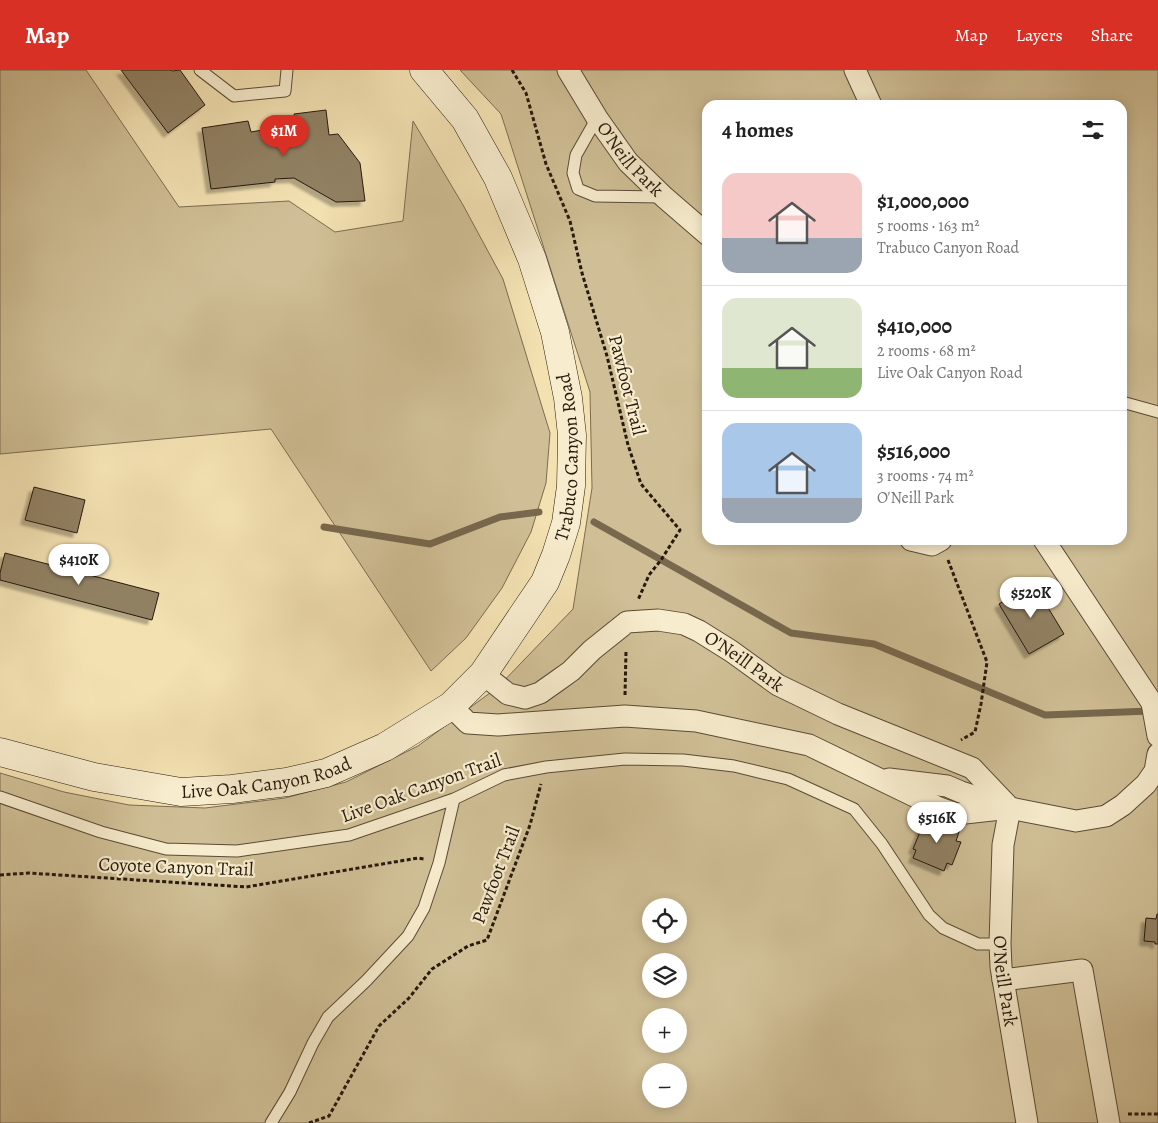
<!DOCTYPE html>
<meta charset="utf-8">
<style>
body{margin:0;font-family:Alegreya,serif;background:#f2f2f2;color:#222;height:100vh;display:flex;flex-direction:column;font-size:19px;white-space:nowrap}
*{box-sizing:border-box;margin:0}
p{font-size:16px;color:#767676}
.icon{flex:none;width:28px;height:28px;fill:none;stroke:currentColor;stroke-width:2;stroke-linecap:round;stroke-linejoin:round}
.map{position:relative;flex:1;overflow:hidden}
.drawer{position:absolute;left:702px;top:30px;width:425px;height:445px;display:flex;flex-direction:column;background:#fff;border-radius:15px;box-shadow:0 2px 12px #0003}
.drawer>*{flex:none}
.controls{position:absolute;left:642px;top:828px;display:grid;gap:10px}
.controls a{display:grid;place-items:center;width:45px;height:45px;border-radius:50%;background:#fff;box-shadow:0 2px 12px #0003;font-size:25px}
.price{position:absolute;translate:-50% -42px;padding:0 11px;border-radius:18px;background:#fff;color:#222;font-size:16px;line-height:32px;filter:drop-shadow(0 1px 2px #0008)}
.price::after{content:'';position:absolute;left:50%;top:30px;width:15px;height:11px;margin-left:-8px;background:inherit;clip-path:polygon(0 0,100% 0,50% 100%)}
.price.selected{background:#d93025;color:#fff}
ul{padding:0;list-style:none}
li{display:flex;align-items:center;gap:15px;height:125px;padding:0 20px}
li+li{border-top:1px solid #e0e0e0}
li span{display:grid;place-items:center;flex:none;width:140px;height:100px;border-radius:15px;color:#555}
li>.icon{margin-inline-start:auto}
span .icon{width:60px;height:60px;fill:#fffc;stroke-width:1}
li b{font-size:21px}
h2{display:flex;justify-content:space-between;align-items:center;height:60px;padding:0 20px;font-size:21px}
header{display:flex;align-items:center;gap:30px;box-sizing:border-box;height:70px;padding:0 25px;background:#d93025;color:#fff}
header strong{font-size:24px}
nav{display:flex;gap:28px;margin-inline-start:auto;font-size:18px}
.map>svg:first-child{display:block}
.green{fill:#d0bf96;stroke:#7b6c52;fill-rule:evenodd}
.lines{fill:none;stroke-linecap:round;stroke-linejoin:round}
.stream{stroke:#77684e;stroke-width:7}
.building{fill:#918163;stroke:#26190d;filter:url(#shadow)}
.lane-casing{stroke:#594b36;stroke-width:13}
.street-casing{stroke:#594b36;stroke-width:23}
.secondary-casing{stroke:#26190d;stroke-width:29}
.path{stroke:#26190d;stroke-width:3;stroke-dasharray:4 2.5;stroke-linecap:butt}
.lane{stroke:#f7eccd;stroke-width:11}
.street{stroke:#f7eccd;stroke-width:21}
.secondary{stroke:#f7eccd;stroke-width:28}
.labels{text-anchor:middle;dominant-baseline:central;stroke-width:4.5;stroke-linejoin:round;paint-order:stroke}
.street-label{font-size:19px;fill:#26190d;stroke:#f7eccd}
</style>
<header>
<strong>Map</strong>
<nav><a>Map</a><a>Layers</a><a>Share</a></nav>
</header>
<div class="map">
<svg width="1158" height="1053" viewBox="0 0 1158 1053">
<defs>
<filter id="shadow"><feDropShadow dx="-4.5" dy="4.5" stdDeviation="1" flood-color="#0004"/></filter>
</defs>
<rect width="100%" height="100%" fill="#f3e1b2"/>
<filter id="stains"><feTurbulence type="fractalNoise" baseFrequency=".004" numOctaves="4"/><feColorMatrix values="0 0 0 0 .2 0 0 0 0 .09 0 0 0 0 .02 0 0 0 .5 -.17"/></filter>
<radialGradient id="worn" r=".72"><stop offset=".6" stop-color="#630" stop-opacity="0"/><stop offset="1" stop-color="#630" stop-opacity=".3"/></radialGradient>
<path class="green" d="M0 0H86L179 137 289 131 335 162 403 151 413 51 463 135 503 209 550 363 546 413 531 462 502 518 466 568 431 601 271 359 0 384Z
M460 0H1158V1053H0V703L64 722 129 735 205 738 285 728 346 712 418 676 498 617 573 539 592 418 590 322 501 44ZM708 35H1122V470H708ZM651 836H679V864H651ZM651 891H679V919H651ZM651 946H679V974H651ZM651 1001H679V1029H651Z"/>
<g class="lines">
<path class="stream" d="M594 452 791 563 874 574 1045 645 1150 641
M324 457 430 474 500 447 539 442"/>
</g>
<path class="building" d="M121 0H171L172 1 180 0 205 35 168 63Z
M326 40 329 65 338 64 360 93 365 131 336 132 294 108 275 109V112L211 119 202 58 248 51 251 62 296 54 294 44Z
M34 417 85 430 77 463 25 450Z
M5 483 159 523 152 550 0 510V503Z
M1033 513 1064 564 1029 584 999 534Z
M944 723 957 728 953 737 940 732Z
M930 747 960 759 956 771 961 772 952 795 947 793 944 801 913 788 916 780 913 779 922 757 925 758Z
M1157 844H1158V874H1155V872L1144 871 1146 848 1156 849Z"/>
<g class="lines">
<defs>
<path id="lane" d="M200 0 234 26 285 21 287 0
M597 48 576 85 573 103 578 119 595 126 662 127
M1122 332 1158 342
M0 727 101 762 166 779 237 781 349 765 454 729 504 705 546 697 625 689 683 690 734 696 788 709 854 739 882 774 929 845 943 858 978 874H1000
M271 1053 290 1022 313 973 328 947 366 911 408 866 424 838 439 793 454 729"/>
<g id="street">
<path id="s1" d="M568 0 597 48 628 92 664 127 708 165"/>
<path d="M855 0 871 35"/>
<path d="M911 470 932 475 941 470"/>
<path d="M1044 470 1152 633 1158 666"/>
<path id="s2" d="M483 604 508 624 525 628 540 623 557 611 571 601 592 580 627 552 658 550 684 554 699 561 731 581 778 615 838 644 972 698 1010 738"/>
<path d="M451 636 468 653 498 655 625 646 696 651 809 675 939 738 956 744 1010 738"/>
<path d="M889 709 947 716 961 722 1010 738 1076 751 1106 746 1123 735 1146 714 1155 701 1158 684"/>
<path id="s3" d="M1010 738 1003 775 1000 874 1001 897 1027 1053"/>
<path d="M1003 910 1082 900 1109 1053"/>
</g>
<g id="secondary">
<path id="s4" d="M0 682 94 707 181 722 232 719 287 712 326 703 385 677 451 636 483 604 545 512 556 485 566 453 571 416 572 365 568 328 555 262 532 189 498 108 465 49 424 0"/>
</g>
</defs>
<use href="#lane" class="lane-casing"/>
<use href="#street" class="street-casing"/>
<use href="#secondary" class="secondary-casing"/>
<path class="path" d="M512 0 526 23 546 94 570 151 582 203 607 286 628 375 641 414 680 460 661 490 649 505 638 530
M948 490 987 592 981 634 975 662 961 670
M625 625 626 581
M0 805 29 803 246 817 418 788 424 789
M1128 1044H1158
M309 1053 329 1046 379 956 409 928 432 899 468 876 487 870 530 755 541 714"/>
<use href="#lane" class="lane"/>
<use href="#street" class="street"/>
<use href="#secondary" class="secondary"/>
</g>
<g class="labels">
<g class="street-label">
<text stroke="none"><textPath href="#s1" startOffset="109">O'Neill Park</textPath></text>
<text transform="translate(627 315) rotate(76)">Pawfoot Trail</text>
<text stroke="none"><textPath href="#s4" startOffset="759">Trabuco Canyon Road</textPath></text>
<text stroke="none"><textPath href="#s2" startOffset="306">O'Neill Park</textPath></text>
<text stroke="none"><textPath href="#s4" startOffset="272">Live Oak Canyon Road</textPath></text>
<text transform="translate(421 718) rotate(-20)">Live Oak Canyon Trail</text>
<text transform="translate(176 797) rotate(2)">Coyote Canyon Trail</text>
<text transform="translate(496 805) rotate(-69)">Pawfoot Trail</text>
<text stroke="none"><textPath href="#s3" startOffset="174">O'Neill Park</textPath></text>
</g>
</g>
<rect width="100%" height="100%" filter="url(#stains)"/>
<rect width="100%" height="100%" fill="url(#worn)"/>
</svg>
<div class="controls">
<a><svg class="icon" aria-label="locate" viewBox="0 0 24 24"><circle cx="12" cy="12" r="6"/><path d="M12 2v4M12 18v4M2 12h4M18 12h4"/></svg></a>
<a><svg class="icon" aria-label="layers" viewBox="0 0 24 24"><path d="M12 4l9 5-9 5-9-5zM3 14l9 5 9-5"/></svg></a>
<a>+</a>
<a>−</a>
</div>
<b class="price selected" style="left:284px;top:87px">$1M</b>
<b class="price" style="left:79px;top:516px">$410K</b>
<b class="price" style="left:1031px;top:549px">$520K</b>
<b class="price" style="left:937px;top:774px">$516K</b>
<section class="drawer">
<h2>4 homes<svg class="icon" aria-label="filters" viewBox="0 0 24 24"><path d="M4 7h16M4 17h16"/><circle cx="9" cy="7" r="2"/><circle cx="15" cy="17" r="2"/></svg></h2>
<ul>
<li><span style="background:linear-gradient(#f6c9c9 65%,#9aa5b1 0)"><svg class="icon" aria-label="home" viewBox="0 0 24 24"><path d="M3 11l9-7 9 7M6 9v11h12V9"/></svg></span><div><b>$1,000,000</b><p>5 rooms · 163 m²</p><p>Trabuco Canyon Road</p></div></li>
<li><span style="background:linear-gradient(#dfe7d0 70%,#8fb573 0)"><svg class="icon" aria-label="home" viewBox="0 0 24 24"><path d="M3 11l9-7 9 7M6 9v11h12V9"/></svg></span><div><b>$410,000</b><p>2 rooms · 68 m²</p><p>Live Oak Canyon Road</p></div></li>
<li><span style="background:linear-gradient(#a9c7e8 75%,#9aa5b1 0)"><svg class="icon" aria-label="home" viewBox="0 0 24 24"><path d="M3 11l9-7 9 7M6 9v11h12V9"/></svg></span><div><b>$516,000</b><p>3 rooms · 74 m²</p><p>O'Neill Park</p></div></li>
</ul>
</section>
</div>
